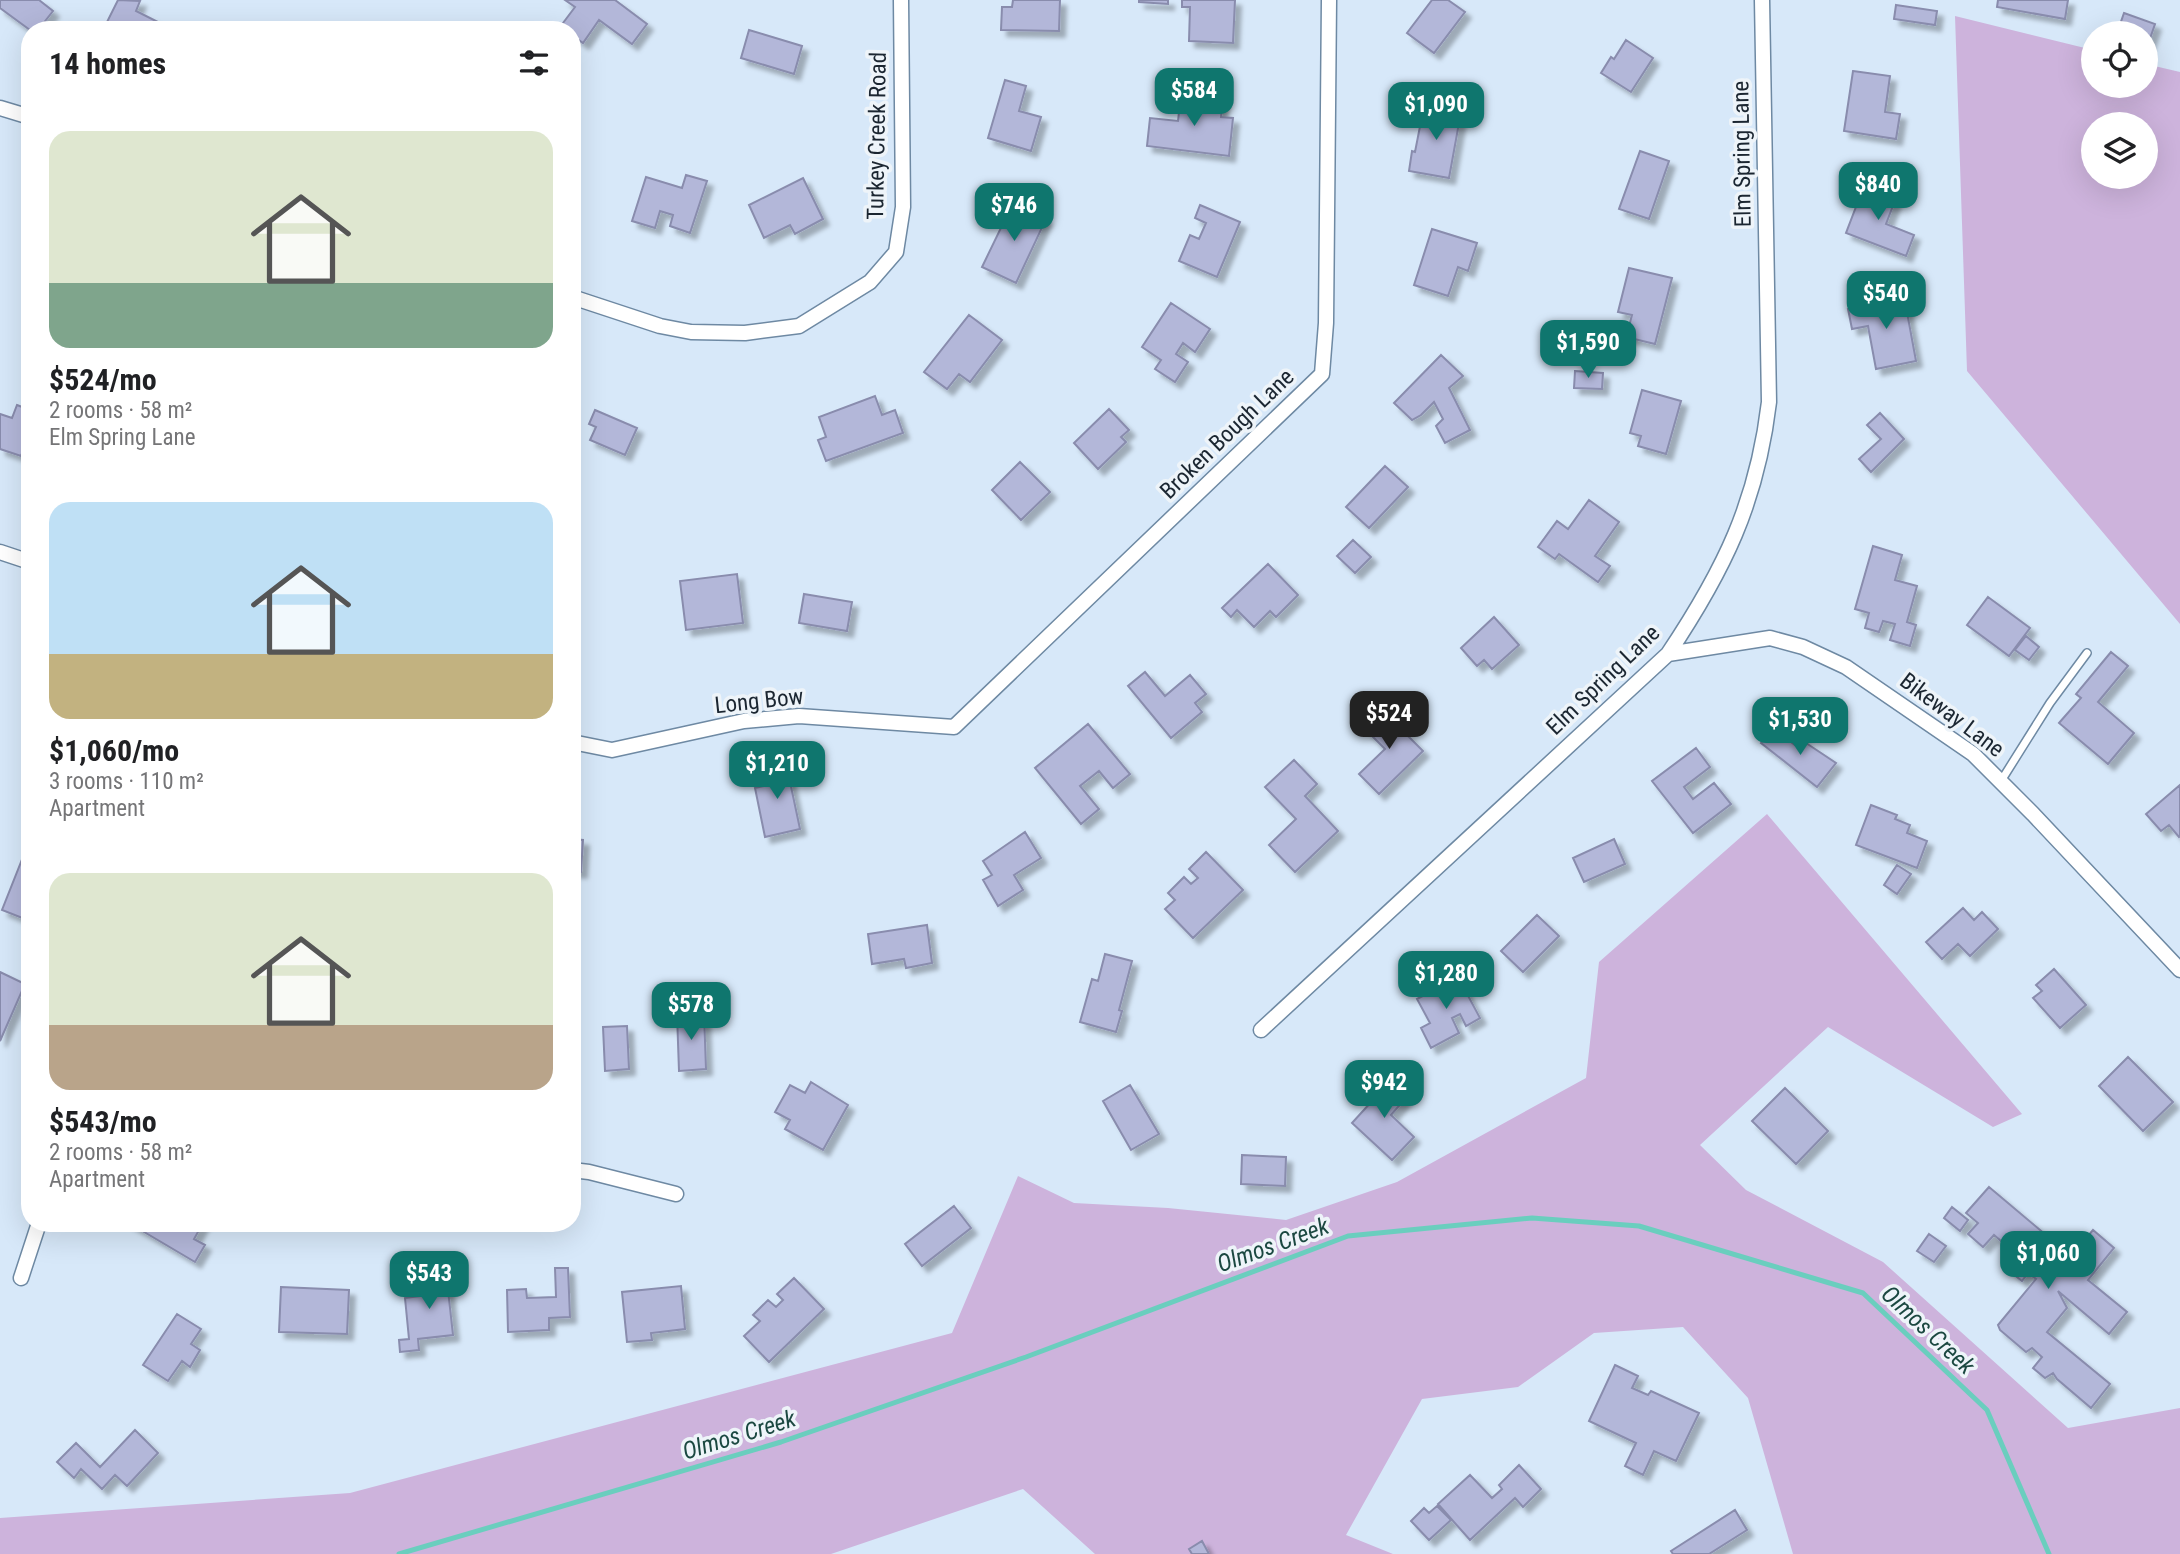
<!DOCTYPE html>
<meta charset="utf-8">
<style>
body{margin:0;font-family:"Roboto Condensed",sans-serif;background:#f6f6f6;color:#202124;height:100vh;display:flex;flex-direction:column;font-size:26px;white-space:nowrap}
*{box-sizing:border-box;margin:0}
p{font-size:23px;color:#757577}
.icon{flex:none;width:38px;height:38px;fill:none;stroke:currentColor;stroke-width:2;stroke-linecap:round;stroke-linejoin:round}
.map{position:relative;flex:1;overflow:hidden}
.sheet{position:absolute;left:21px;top:21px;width:560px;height:1211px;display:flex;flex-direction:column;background:#fff;border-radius:28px;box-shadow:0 7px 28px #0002}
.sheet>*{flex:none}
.controls{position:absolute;left:2081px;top:21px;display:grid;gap:14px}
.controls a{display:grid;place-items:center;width:77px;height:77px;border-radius:50%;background:#fff;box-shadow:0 7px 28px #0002;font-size:35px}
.price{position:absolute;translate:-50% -60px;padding:0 16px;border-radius:14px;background:#0f766e;color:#fff;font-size:23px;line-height:46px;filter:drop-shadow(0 2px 4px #0008)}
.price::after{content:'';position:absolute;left:50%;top:42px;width:21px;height:16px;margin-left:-10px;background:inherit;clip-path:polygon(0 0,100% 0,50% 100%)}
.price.active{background:#222;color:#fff}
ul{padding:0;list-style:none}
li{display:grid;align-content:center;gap:14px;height:371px;padding:0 28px}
li span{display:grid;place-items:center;height:217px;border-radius:21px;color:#555}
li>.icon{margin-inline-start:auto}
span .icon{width:126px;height:126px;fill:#fffc;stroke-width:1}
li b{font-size:30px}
h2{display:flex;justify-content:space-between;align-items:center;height:84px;padding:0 28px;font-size:30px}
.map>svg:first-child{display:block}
.green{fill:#cdb3dc;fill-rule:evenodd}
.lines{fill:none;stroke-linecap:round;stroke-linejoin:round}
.stream{stroke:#6acebe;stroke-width:5}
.building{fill:#b3b7d9;stroke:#898cad;stroke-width:2;filter:url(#shadow)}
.lane-casing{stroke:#6e89a3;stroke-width:10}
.street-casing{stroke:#6e89a3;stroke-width:17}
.lane{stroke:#fff;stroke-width:7}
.street{stroke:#fff;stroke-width:14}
.labels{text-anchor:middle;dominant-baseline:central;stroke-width:7;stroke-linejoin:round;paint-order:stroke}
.street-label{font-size:23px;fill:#1b2631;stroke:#eef4f9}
.water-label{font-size:24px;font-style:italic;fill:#1b4841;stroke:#eef4f9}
</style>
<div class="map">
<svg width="2180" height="1554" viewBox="0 0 2180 1554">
<defs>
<filter id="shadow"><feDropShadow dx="6" dy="6" stdDeviation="2" flood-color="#0004"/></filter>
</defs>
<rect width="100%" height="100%" fill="#d7e8f9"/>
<path class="green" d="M1955 16 2093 50V86H2146V64L2180 72V624L1967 371ZM2146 124V177H2093V124Z
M1767 814 2022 1114 1993 1127 1828 1027 1700 1145 1746 1190 1883 1262 2068 1428 2180 1408V1554H1793L1748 1398 1683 1327 1594 1333 1518 1387 1422 1399 1346 1535 1393 1554H1095L1023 1489 831 1554H0V1518L350 1493 952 1333 1018 1176 1074 1203 1168 1208 1286 1220 1397 1182 1586 1078 1599 962Z"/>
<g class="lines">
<path class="stream" d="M399 1554 781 1442 1026 1357 1348 1236 1532 1218 1639 1226 1863 1293 1987 1410 2049 1554"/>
</g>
<path class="building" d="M0 0H39L53 11 38 30H30L0 8Z
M118 0 140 1 136 11 166 26 165 30H117L106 24Z
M565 0H615L647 24 632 44 599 20 583 43 572 35V30H564L560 27 575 7Z
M1013 0H1060L1059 31 1001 30 1002 7H1012Z
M1139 0H1168V4L1139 2Z
M1182 0H1235L1233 43 1189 41 1190 7H1182Z
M1432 0H1448L1465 12 1434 53 1407 33Z
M1998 0H2068L2065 19 1997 7Z
M1896 5 1937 11 1935 25 1894 19Z
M2124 13 2155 24 2146 50V33H2117Z
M749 30 802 46 794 74 741 58Z
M1626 40 1653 58 1631 92 1601 73 1611 57 1614 59Z
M1853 71 1890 76 1885 112 1900 114 1896 139 1844 131Z
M1005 80 1026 86 1019 111 1041 117 1031 151 988 138Z
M1181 94 1223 99 1221 117 1233 118 1229 156 1147 146 1150 118 1178 121Z
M1424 106 1461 112 1449 178 1409 171 1412 151 1415 152Z
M1640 151 1669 161 1649 219 1619 209Z
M686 175 707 181 690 233 670 226 673 215 660 211 655 228 632 221 646 177 682 188Z
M803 178 823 219 795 234 790 225 764 238 749 205Z
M1864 186 1896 198 1886 224 1914 235 1906 256 1846 233Z
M1013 203 1046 219 1016 283 982 267Z
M1200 205 1240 222 1217 277 1179 261 1190 235 1199 239 1206 223 1195 218Z
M1432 229 1477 243 1468 271 1458 267 1448 296 1414 285Z
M1629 268 1672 278 1655 344 1626 337 1632 315 1618 312Z
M1904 296 1916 361 1876 369 1868 326 1852 329 1848 309Z
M1171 303 1210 329 1195 352 1183 343 1176 354 1188 362 1175 382 1155 369 1161 360 1142 347Z
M969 315 1002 340 970 382 959 374 947 389 924 372Z
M1441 355 1463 376 1449 388 1470 430 1445 443 1436 426 1443 419 1434 402 1421 415 1412 420 1394 403Z
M1575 371 1603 373 1602 389 1574 388Z
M1642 390 1681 401 1666 454 1638 446 1641 436 1630 433Z
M875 396 882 415 895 410 903 433 826 461 818 440 826 437 819 417Z
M17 405 30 410V432L21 456 0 449V414L12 418Z
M1109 409 1129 430 1121 437 1126 442 1098 469 1074 443Z
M595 410 637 428 625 455 590 440 596 427 589 424Z
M1880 413 1904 439 1871 472 1859 459 1881 439 1867 425Z
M1020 462 1050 492 1021 520 992 490Z
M1385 466 1408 487 1369 528 1346 507Z
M1589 500 1619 522 1595 556 1610 566 1598 582 1559 554 1555 559 1538 547 1557 521 1568 529Z
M1353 540 1371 557 1355 573 1337 556Z
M1873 546 1902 555 1895 580 1917 586 1907 622 1916 625 1910 646 1890 640 1895 624 1883 621 1879 632 1865 628 1869 613 1855 609Z
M1268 564 1298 595 1276 617 1270 611 1254 627 1237 610 1231 617 1222 608Z
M737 574 743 623 686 630 680 581Z
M804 594 852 602 847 631 799 623Z
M1988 597 2030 628 2009 656 1967 625Z
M1494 617 1519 645 1492 669 1484 660 1477 666 1461 648Z
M2026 636 2039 647 2029 660 2015 650Z
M2111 652 2128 666 2098 702 2134 733 2108 764 2059 723 2081 698 2076 694Z
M1145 672 1165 696 1190 675 1206 694 1195 703 1202 712 1171 738 1128 686Z
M1387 707 1403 724 1399 727 1423 751 1379 794 1359 774 1385 749 1365 729Z
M1088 724 1130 774 1113 788 1099 771 1080 786 1099 809 1081 824 1035 768Z
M1773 728 1795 745 1800 739 1836 763 1817 787 1761 743Z
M1696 748 1710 767 1684 787 1693 799 1714 783 1731 804 1693 833 1652 781Z
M1294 760 1317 784 1305 796 1338 831 1295 872 1269 845 1296 819 1265 787Z
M786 763 800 829 765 837 755 788 764 786 760 768Z
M2180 785V836L2179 837 2169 825 2161 831 2146 814Z
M1871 805 1897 815 1895 819 1910 825 1907 833 1927 841 1917 868 1856 845Z
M1025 832 1041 858 1014 875 1023 890 998 906 983 880 992 875 983 861Z
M572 839 583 840 581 872 572 871Z
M1614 839 1625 864 1584 882 1573 858Z
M1206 852 1243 890 1193 938 1165 909 1175 900 1168 893 1184 877 1191 884 1198 878 1189 869Z
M23 857 30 859V921L2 910Z
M1897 865 1911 874 1897 894 1884 885Z
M1963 908 1974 920 1982 912 1998 929 1970 956 1958 944 1942 959 1926 942Z
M1537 915 1559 936 1523 972 1501 951Z
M927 925 932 963 906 968 904 959 872 964 868 934Z
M1105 954 1132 961 1119 1010 1122 1011 1116 1032 1080 1022 1092 979 1098 981Z
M2054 969 2086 1005 2060 1028 2033 998 2042 991 2036 985Z
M0 972 25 984 0 1041Z
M1458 977 1480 1018 1466 1026 1460 1014 1452 1018 1459 1033 1431 1048 1421 1028 1430 1023 1417 999Z
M704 1013 706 1069 679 1071 677 1014Z
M627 1026 629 1069 605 1071 603 1027Z
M2128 1057 2173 1102 2143 1131 2099 1086Z
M1382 1077 1405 1099 1391 1115 1414 1137 1392 1160 1352 1123 1373 1100 1366 1094Z
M811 1082 848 1105 823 1150 785 1129 790 1120 775 1112 790 1085 805 1093Z
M1130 1085 1159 1134 1131 1150 1103 1101Z
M1785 1088 1828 1131 1796 1164 1752 1121Z
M1242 1155 1286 1157 1285 1186 1241 1184Z
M1989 1187 2071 1256 2093 1230 2114 1248 2088 1280 2127 1312 2109 1334 2058 1291 2067 1308 2047 1332 2110 1384 2091 1408 2057 1379 2053 1373 2045 1378 2033 1368 2042 1357 2032 1348 2026 1352 2000 1330 1998 1325 2036 1279 2028 1273 2022 1281 2012 1273 2002 1254 2008 1247 1994 1235 1983 1247 1968 1234 1978 1223 1966 1213Z
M954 1206 971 1228 922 1266 905 1244Z
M1952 1207 1968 1220 1960 1231 1944 1218Z
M129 1223H203L194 1239 205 1245 195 1262Z
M1929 1234 1946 1246 1934 1262 1917 1251Z
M445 1263 453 1335 418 1339 419 1350 400 1352 399 1340 409 1339 405 1298 429 1295 426 1266Z
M555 1268H568L570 1317 549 1318V1330L508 1332 507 1290 526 1289 527 1298 556 1297Z
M794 1278 824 1309 769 1362 744 1336 760 1321 753 1315 768 1300 776 1307 783 1300 777 1294Z
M681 1286 685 1329 651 1333 652 1340 627 1342 622 1292Z
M281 1287 349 1290 347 1334 279 1332Z
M177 1314 201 1329 191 1344 200 1350 190 1367 182 1361 168 1381 143 1365Z
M1615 1365 1638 1376 1632 1388 1648 1395 1651 1391 1699 1413 1676 1461 1654 1451 1643 1475 1625 1466 1636 1443 1589 1421Z
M135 1430 158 1453 127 1486 115 1475 102 1489 81 1469 74 1478 57 1462 76 1443 100 1467Z
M1519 1465 1541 1489 1523 1507 1515 1498 1470 1540 1438 1504 1470 1475 1492 1498 1502 1489 1499 1485Z
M1437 1506 1451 1520 1429 1540 1411 1521 1424 1508 1429 1513Z
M1735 1510 1747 1530 1709 1554H1673L1671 1551Z
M1202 1541 1209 1554H1192L1189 1549Z"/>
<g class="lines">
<defs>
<path id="lane" d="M2001 781 2050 703 2087 653"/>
<path id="street" d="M0 108 30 117
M572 297 660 326 691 332 745 333 799 326 870 282 896 252 903 207 901 0
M0 552 30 562
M1668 654 1770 638 1803 647 1846 667 1973 754 2033 814 2180 970
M572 742 612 750 744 721 799 716 954 727 1322 374 1326 323 1329 0
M1261 1030 1668 654C1724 570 1757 503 1769 402L1762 0
M572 1170 589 1172 676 1194
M21 1278 39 1223"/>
</defs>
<use href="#lane" class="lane-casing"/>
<use href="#street" class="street-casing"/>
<use href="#lane" class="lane"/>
<use href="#street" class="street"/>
</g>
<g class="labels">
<g class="street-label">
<text transform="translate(877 136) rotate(-89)">Turkey Creek Road</text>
<text transform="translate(1742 154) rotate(-91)">Elm Spring Lane</text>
<text transform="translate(1227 434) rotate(-44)">Broken Bough Lane</text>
<text transform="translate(1603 680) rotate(-44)">Elm Spring Lane</text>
<text transform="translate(759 701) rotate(-6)">Long Bow</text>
<text transform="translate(1952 715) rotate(37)">Bikeway Lane</text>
</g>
<g class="water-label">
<text transform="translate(1273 1245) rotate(-20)">Olmos Creek</text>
<text transform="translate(1928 1330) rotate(43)">Olmos Creek</text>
<text transform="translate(739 1435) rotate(-17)">Olmos Creek</text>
</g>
</g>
</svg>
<div class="controls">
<a><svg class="icon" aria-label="locate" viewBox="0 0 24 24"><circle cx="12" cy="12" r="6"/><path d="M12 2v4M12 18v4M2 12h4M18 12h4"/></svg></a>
<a><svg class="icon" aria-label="layers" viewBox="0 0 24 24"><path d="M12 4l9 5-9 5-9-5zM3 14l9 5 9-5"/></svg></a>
</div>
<b class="price" style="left:1194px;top:128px">$584</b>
<b class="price" style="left:1436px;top:142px">$1,090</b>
<b class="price" style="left:1878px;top:222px">$840</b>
<b class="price" style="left:1014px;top:243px">$746</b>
<b class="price" style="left:1886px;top:331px">$540</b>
<b class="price" style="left:1588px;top:380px">$1,590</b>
<b class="price active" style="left:1389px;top:751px">$524</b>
<b class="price" style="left:1800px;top:757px">$1,530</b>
<b class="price" style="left:777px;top:801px">$1,210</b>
<b class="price" style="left:1446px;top:1011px">$1,280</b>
<b class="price" style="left:691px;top:1042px">$578</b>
<b class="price" style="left:1384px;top:1120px">$942</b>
<b class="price" style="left:2048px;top:1291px">$1,060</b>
<b class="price" style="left:429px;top:1311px">$543</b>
<section class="sheet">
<h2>14 homes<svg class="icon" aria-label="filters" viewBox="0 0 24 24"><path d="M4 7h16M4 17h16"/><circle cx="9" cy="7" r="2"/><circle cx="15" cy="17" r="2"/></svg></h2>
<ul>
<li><span style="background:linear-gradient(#dfe7d0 70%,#7fa58c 0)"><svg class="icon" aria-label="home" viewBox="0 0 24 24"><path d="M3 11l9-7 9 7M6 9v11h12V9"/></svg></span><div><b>$524/mo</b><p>2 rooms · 58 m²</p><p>Elm Spring Lane</p></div></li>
<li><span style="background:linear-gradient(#bfe0f5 70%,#c2b280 0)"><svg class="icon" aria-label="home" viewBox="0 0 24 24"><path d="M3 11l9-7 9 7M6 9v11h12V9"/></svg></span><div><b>$1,060/mo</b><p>3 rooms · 110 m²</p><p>Apartment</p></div></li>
<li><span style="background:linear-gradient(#dfe7d0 70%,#b9a48a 0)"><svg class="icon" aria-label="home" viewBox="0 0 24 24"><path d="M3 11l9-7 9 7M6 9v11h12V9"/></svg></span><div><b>$543/mo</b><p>2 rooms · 58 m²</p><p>Apartment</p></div></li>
</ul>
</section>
</div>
